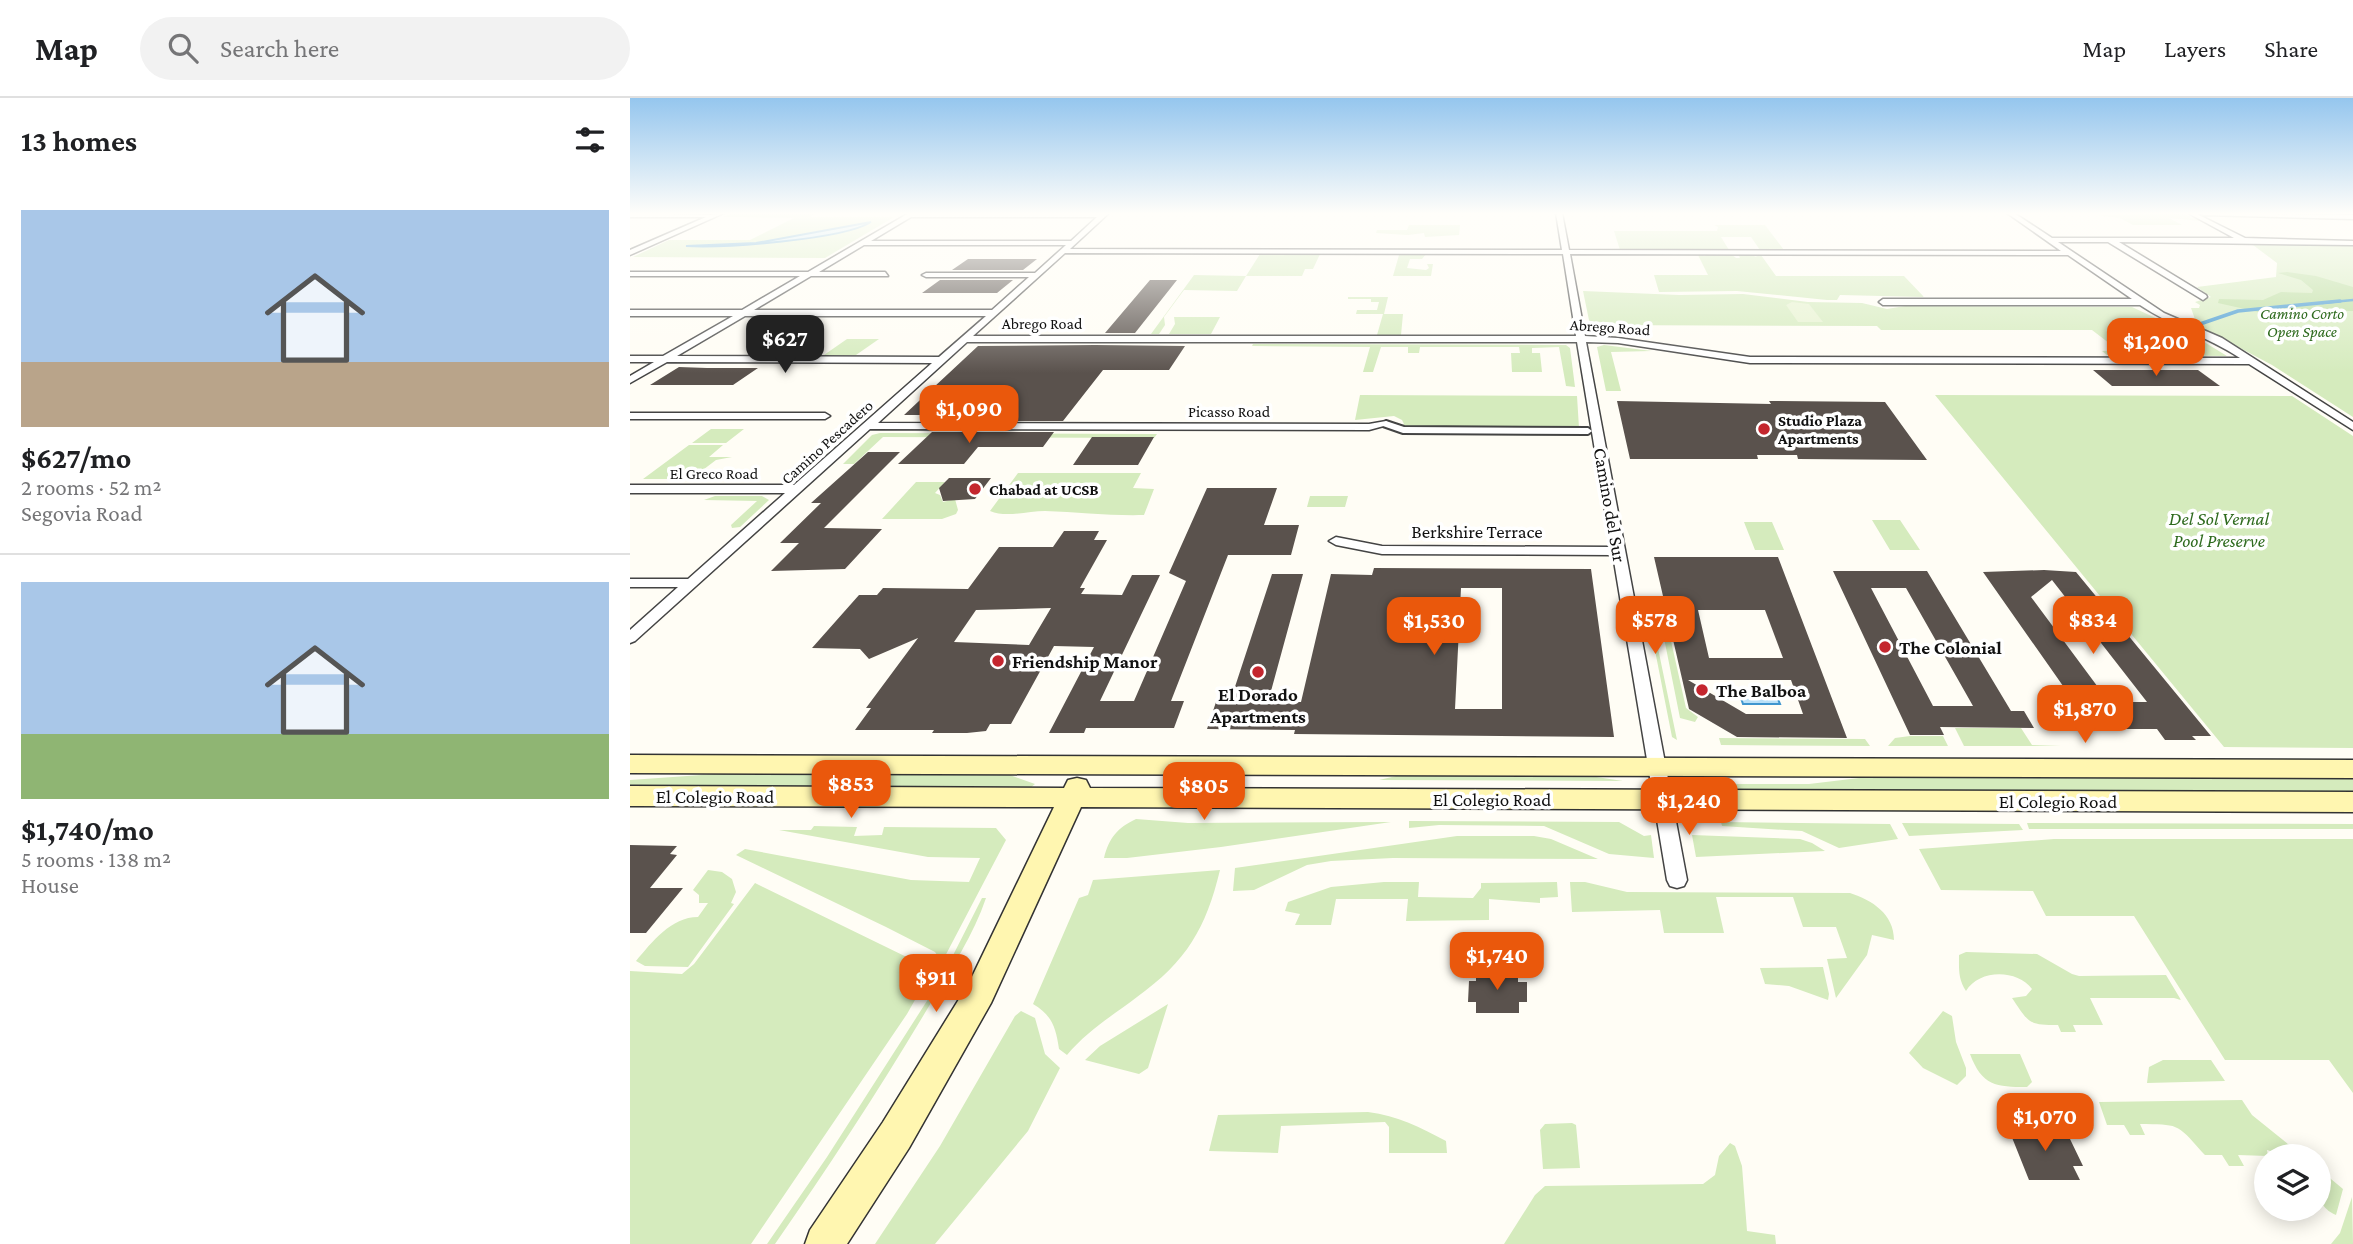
<!DOCTYPE html>
<meta charset="utf-8">
<style>
body{margin:0;font-family:"Crimson Pro",serif;background:#f2f2f2;color:#202124;height:100vh;display:flex;flex-direction:column;font-size:26px;white-space:nowrap}
*{box-sizing:border-box;margin:0}
p{font-size:23px;color:#757577}
.icon{flex:none;width:38px;height:38px;fill:none;stroke:currentColor;stroke-width:2;stroke-linecap:round;stroke-linejoin:round}
.map{position:relative;flex:1;overflow:hidden}
.sheet{display:flex;flex-direction:column;background:#fff;width:630px}
.sheet>*{flex:none}
.fabs{position:absolute;left:1624px;top:1046px;display:grid;gap:14px}
.fabs a{display:grid;place-items:center;width:77px;height:77px;border-radius:50%;background:#fff;box-shadow:0 4px 18px #0003;font-size:35px}
.price{position:absolute;translate:-50% -60px;padding:0 16px;border-radius:14px;background:#ea580c;color:#fff;font-size:23px;line-height:46px;filter:drop-shadow(0 2px 4px #0008)}
.price::after{content:'';position:absolute;left:50%;top:42px;width:21px;height:16px;margin-left:-10px;background:inherit;clip-path:polygon(0 0,100% 0,50% 100%)}
.price.on{background:#222;color:#fff}
ul{padding:0;list-style:none}
li{display:grid;align-content:center;gap:14px;height:371px;padding:0 21px}
li+li{border-top:2px solid #e0e0e0}
li span{display:grid;place-items:center;height:217px;border-radius:0px;color:#555}
li>.icon{margin-inline-start:auto}
span .icon{width:126px;height:126px;fill:#fffc;stroke-width:1}
li b{font-size:30px}
h2{display:flex;justify-content:space-between;align-items:center;height:84px;padding:0 21px;font-size:30px}
header{display:flex;align-items:center;gap:42px;box-sizing:border-box;height:98px;padding:0 35px;background:#fff;border-bottom:2px solid #e0e0e0}
header strong{font-size:33px}
nav{display:flex;gap:38px;margin-inline-start:auto;font-size:24px}
.search{width:490px;height:63px;background:#f2f2f2;display:flex;align-items:center;gap:18px;box-sizing:border-box;padding:0 24px;border-radius:38px;color:#757577;font-size:26px}
main{display:flex;flex:1;min-height:0}
.map>svg:first-child{display:block}
.green{fill:#d5ebbd}
.forest{fill:#b9dc9c}
.pitch{fill:#e6f2cf}
.water{fill:#b9e0f7;stroke:#3f96cf;stroke-width:2}
.lines{fill:none;stroke-linecap:round;stroke-linejoin:round}
.stream-far1{stroke:#3f96cf;stroke-width:2.5}
.stream{stroke:#3f96cf;stroke-width:3.5}
.building{fill:#5a524d;fill-rule:evenodd}
.pedestrian-casing{stroke:#444;stroke-width:4}
.minor-casing{stroke:#444;stroke-width:3}
.secondary-casing{stroke:#333;stroke-width:3}
.pedestrian{fill:#fff;fill-rule:evenodd}
.minor{fill:#fff;fill-rule:evenodd}
.secondary{fill:#fff6b0;fill-rule:evenodd}
.poi-dot{fill:#c4262e;stroke:#fff;stroke-width:2.5}
.labels{text-anchor:middle;dominant-baseline:central;stroke-width:7;stroke-linejoin:round;paint-order:stroke}
.far-park-label{font-size:16px;font-style:italic;fill:#2f6b1f;stroke:#fff}
.far-street-label{font-size:16px;fill:#111;stroke:#fff}
.far-poi-label{font-size:16px;font-weight:bold;fill:#111;stroke:#fff;text-anchor:start}
.street-label{font-size:19px;fill:#111;stroke:#fff}
.park-label{font-size:19px;font-style:italic;fill:#2f6b1f;stroke:#fff}
.poi-label{font-size:19px;font-weight:bold;fill:#111;stroke:#fff;text-anchor:start}
</style>
<header>
<strong>Map</strong>
<div class="search"><svg class="icon" aria-label="search" viewBox="0 0 24 24"><circle cx="10" cy="10" r="6"/><path d="M15 15l6 6"/></svg>Search here</div>
<nav><a>Map</a><a>Layers</a><a>Share</a></nav>
</header>
<main>
<section class="sheet">
<h2>13 homes<svg class="icon" aria-label="filters" viewBox="0 0 24 24"><path d="M4 7h16M4 17h16"/><circle cx="9" cy="7" r="2"/><circle cx="15" cy="17" r="2"/></svg></h2>
<ul>
<li><span style="background:linear-gradient(#a9c7e8 70%,#b9a48a 0)"><svg class="icon" aria-label="home" viewBox="0 0 24 24"><path d="M3 11l9-7 9 7M6 9v11h12V9"/></svg></span><div><b>$627/mo</b><p>2 rooms · 52 m²</p><p>Segovia Road</p></div></li>
<li><span style="background:linear-gradient(#a9c7e8 70%,#8fb573 0)"><svg class="icon" aria-label="home" viewBox="0 0 24 24"><path d="M3 11l9-7 9 7M6 9v11h12V9"/></svg></span><div><b>$1,740/mo</b><p>5 rooms · 138 m²</p><p>House</p></div></li>
</ul>
</section>
<div class="map">
<svg width="1723" height="1146" viewBox="0 0 1723 1146">
<rect width="100%" height="100%" fill="#fffdf5"/>
<path class="green" d="M103 115H187L180 119H264L195 160 3 159 39 142H120L164 120 93 119Z
M1554 116 1571 123 1539 120 1552 127H1503L1490 120 1466 117Z
M779 127H830L829 137 795 139 794 135 778 137 746 135 747 132H777Z
M1084 127H1135L1154 152H1130L1121 139H1091L1099 152H990L984 133H1087L1088 129Z
M1619 144 1723 147V319L1642 267 1567 227 1561 210H1569L1570 207 1565 204 1581 199 1567 189 1646 179 1647 165Z
M630 156H690L683 171H675L672 178H616L607 193 554 192 534 219 535 227 529 236H521L564 177 616 178Z
M796 156 792 161H780L777 170 796 172 799 170 797 166H803L801 178H763L769 157Z
M1072 156H1101L1106 160H1110L1108 156H1128L1124 159 1131 157 1146 178H1274L1294 199 1210 197 1207 202H1197L1107 193 1029 194 1024 177H1078L1068 157 1077 158Z
M953 193 1049 197 1113 196 1178 204 1232 205 1257 211 1275 208 1502 209 1566 239 1597 258 1477 257 1472 253 1488 252 1462 232H1251L1247 228 960 227Z
M718 199H758L754 216H773L771 237H747L753 216H726L727 212H747L749 204H741V201H718Z
M544 219H590L581 236H539L545 226Z
M217 241H249L226 257H194Z
M623 246 936 247 940 250 945 289 936 288 929 249 902 250V255H910L912 274H882L881 255H890L889 249H790L789 255H778V249H751L743 274H733L740 249 622 248Z
M974 247 1022 253 981 254 991 293H976L967 249Z
M730 297 947 298 949 330 772 329 774 326 772 322 764 318 725 322Z
M1305 297 1662 298 1723 338V650L1594 649Z
M81 331H114L96 345H62Z
M250 335 527 336 524 340 253 339 224 366H213L242 337Z
M59 347H93L79 359H102L86 362 61 381H13Z
M388 375H511L503 390 524 391 514 417C481 418 448 414 415 413 398 413 376 420 360 413Z
M286 384H315L305 395 310 397 313 404 325 401 328 412 326 416 312 421H252Z
M85 398H132L139 402 110 429 102 430 101 427 127 403 74 402Z
M680 398H718L715 409H677Z
M1242 422H1270L1290 452H1260Z
M1114 424H1142L1154 452H1125Z
M1031 525H1037L1056 610 1068 619 1065 624 1050 620Z
M1023 526 1047 642 1042 639 1020 527Z
M1325 630H1391L1402 647 1431 648H1334Z
M1280 638H1313L1318 648H1258L1265 640Z
M1089 640 1235 641 1240 648 1091 647Z
M100 675 377 676 405 686 400 690 0 689V682Z
M775 676 953 677 993 683 749 682Z
M1246 678 1723 679V695L1126 693 1071 686H1179Z
M506 721 558 725 761 724 591 749 497 760H474C479 740 487 730 506 721Z
M779 723 989 724 1014 738 1021 737 1024 760 979 756 914 728 809 727 779 730Z
M1091 724 1260 726 1268 741 1209 750 1172 733 1092 728Z
M1272 725 1389 726 1393 732 1279 738Z
M1397 725 1723 726V731H1399Z
M184 728 227 729 224 738 252 737 254 729 366 730 376 742 312 864 305 854 256 829 106 757 115 751 281 782 339 784 350 760 298 759 149 732H181Z
M1062 737 1170 741 1182 745 1195 753 1066 759Z
M827 738H904L921 741 968 761 763 760 701 763 677 767 624 792 603 793 605 770Z
M1424 741H1723V995L1699 962H1595L1504 818H1416L1403 793 1311 792 1289 751Z
M78 772 92 774 102 781 106 794 101 805 104 806 58 869 15 868 6 863C22 844 41 819 68 819L78 805H69V797L63 792Z
M590 772C576 830 557 863 507 899 482 918 457 933 437 957L429 951C426 930 422 917 403 906L449 800 458 797 463 782Z
M754 784H789L788 799 843 800 851 790V785L927 784 928 799 910 800V805L859 801V822L776 823 778 801H706L701 827H665L670 816 655 813 658 804 701 789Z
M940 784H955L997 794 1220 795C1242 802 1264 816 1264 842L1242 837 1237 857 1206 900 1197 861 1217 860 1206 829H1173L1163 799H1086L1094 835H1034L1030 812 942 814Z
M125 785 291 866 298 872V879L277 916 121 1146H0V873L52 876 64 866Z
M352 800H356C344 836 321 871 302 903 253 986 200 1067 145 1146H137L197 1059 311 881Z
M1336 854 1407 856 1442 876 1449 878 1536 877 1551 902 1544 900H1460L1473 927H1443L1446 934H1431L1428 927C1398 927 1399 925 1382 900L1396 898 1402 891C1387 871 1349 871 1336 893 1328 881 1329 871 1329 857Z
M1193 869 1199 896 1198 902 1159 888 1135 886 1130 870Z
M538 906 518 970 509 976 455 962 470 948Z
M391 913 405 920 415 956 430 970 398 1033 305 1146H245L310 1048 385 918Z
M1313 913 1322 918 1326 944 1336 970V978L1327 987 1293 970 1279 955Z
M1340 956H1390L1402 984 1397 989C1366 989 1352 988 1340 956Z
M1533 962H1581L1595 983 1517 985 1519 969Z
M1612 1002 1622 1017 1674 1059H1659L1637 1052 1638 1058 1608 1057 1614 1068H1599L1592 1057H1575L1572 1054C1546 1024 1548 1027 1510 1026L1515 1037H1500L1494 1027H1477L1469 1004Z
M738 1014C768 1018 790 1029 816 1043L817 1055H759V1029L755 1024 651 1028 648 1055 579 1053 588 1017Z
M942 1025 946 1027 950 1070 913 1071 910 1032 915 1026Z
M1100 1045 1105 1048 1112 1068 1117 1133 1145 1137 1146 1146H874L905 1097 915 1088 1073 1086 1085 1077 1089 1058Z
M1689 1071 1713 1091 1706 1117C1685 1108 1689 1091 1689 1071Z
M1722 1099 1723 1146H1701L1710 1135Z"/>
<path class="forest" d="M1657 174 1686 178 1723 189V213H1700L1692 210 1642 217 1588 205 1589 201 1633 202 1651 194 1682 195 1683 192 1671 182 1648 175Z"/>
<path class="pitch" d="M1162 204 1179 206 1193 224H1168L1156 207Z"/>
<path class="water" d="M241 124C212 142 93 150 56 148L126 145Z
M1109 594H1145L1150 606H1113Z"/>
<g class="lines">
<path class="stream-far1" d="M1692 205 1723 202"/>
<path class="stream" d="M1570 226 1608 213 1710 203"/>
</g>
<path class="building" d="M338 161H407L393 172H322Z
M310 182H383L367 195H292Z
M520 182H547L505 235H475Z
M465 247 555 248 539 272H473L433 323H313L319 317H274L348 248Z
M49 269 77 270H128L103 287H20Z
M1463 272H1568L1590 288H1482Z
M987 303 1141 306 1139 303 1255 304 1297 362 1168 361 1167 357H1127L1128 361H1000Z
M302 334H424L413 349H348L334 366H268Z
M462 339H524L508 367H443Z
M238 354H270L194 430 252 431 215 471 141 473 169 445H150L191 405H181Z
M319 380H361L345 401 313 403 309 390Z
M577 390H647L634 427H669L661 457H598L541 603H554L544 630H456L454 635H419L464 549 424 548 381 626H360L356 633 337 635H302L304 632H225L241 610H236L288 540 239 561 230 551 182 550 229 497H247L253 490 338 491 369 449H423L434 433H469L464 442H477L450 490H455L451 496 492 497 502 477H530L470 603H504L556 483 539 475ZM421 510 399 547 324 544 346 512Z
M1024 459H1148L1217 640 1107 639 1059 611ZM1068 512H1135L1153 560H1079ZM1058 582H1161L1173 616H1116Z
M744 470 961 471 984 639 664 636 665 632 577 631 586 604H600L642 476H673L638 604H671L701 476 742 477ZM831 490H872V611H825Z
M1414 472 1446 474 1581 638H1562L1566 642H1535L1527 631H1449L1438 615H1452L1353 474ZM1422 482 1517 604H1479L1401 499Z
M1203 473H1297L1381 613H1394L1404 630 1310 629 1314 637H1280ZM1241 490H1276L1343 608H1303Z
M0 747 47 748 40 756 47 757 20 790H53L16 835H0Z
M846 873H888V884H897V904H889V915H846V904H838L839 883H846Z
M1377 1027H1425L1431 1040 1440 1041 1453 1068H1443L1450 1082H1399Z"/>
<g class="lines">
<defs>
<path id="pedestrian" d="M756 323 774 329 958 330 962 333 958 336 773 335 753 328 752 326Z"/>
<path id="minor" d="M0 115 81 117 94 115 0 157V152L76 119H0Z
M279 115H479L440 151 932 152 926 115H932L939 152 1431 153 1377 115H1384L1422 140H1604L1558 115H1565L1615 140 1723 143V147L1489 144 1576 197 1577 199 1573 202 1478 144H1428L1534 215 1592 240 1723 324V332L1619 266 1120 265 988 245 956 244 1057 782 1054 788 1047 790 1040 788 1037 782 983 457 752 456 706 447 699 443 706 439 752 448 981 449 947 244H337L248 325 739 326 756 323 761 326 739 332 240 331 5 543 0 545V532L48 489H0V481H58L155 395H0V387H164L302 265 37 264 0 285V278L24 264H0V258H33L103 218H0V212H112L170 178H0V174H178ZM281 119H467L441 143H241ZM234 147H436L405 175H296L292 177 296 179H399L362 212H124L181 178H258L255 174H189ZM435 155 933 156 946 238H343ZM940 156 1438 157 1502 201H1253L1249 204 1253 207H1510C1541 228 1578 239 1610 260L1120 259 988 240 955 238ZM115 218H356L309 259 47 258Z
M1571 115 1723 117V121L1574 117Z
M0 315H195L200 318 195 321H0Z"/>
<path id="secondary" d="M0 657 1723 662V680L0 675Z
M447 680 456 682 460 690 1723 694V714L451 709 361 905 279 1050 217 1146H175L180 1132 253 1024 339 885 424 709 0 708V688L434 690 438 682Z"/>
</defs>
<use href="#pedestrian" class="pedestrian-casing"/>
<use href="#minor" class="minor-casing"/>
<use href="#secondary" class="secondary-casing"/>
<use href="#pedestrian" class="pedestrian"/>
<use href="#minor" class="minor"/>
<use href="#secondary" class="secondary"/>
</g>
<linearGradient id="sky" x2="0" y2="1"><stop stop-color="#95c6ee"/><stop offset="0.42" stop-color="#fffefa"/><stop offset="1" stop-color="#fffefa" stop-opacity="0"/></linearGradient>
<rect width="1723" height="275" fill="url(#sky)"/>
<g class="poi-dot">
<circle cx="1134" cy="331" r="7"/>
<circle cx="345" cy="391" r="7"/>
<circle cx="1255" cy="549" r="7"/>
<circle cx="368" cy="563" r="7"/>
<circle cx="628" cy="574" r="7"/>
<circle cx="1072" cy="592" r="7"/>
</g>
<g class="labels">
<g class="far-park-label">
<text x="1672" y="215">Camino Corto<tspan x="1672" dy="18">Open Space</tspan></text>
</g>
<g class="far-street-label">
<text x="412" y="225">Abrego Road</text>
<text transform="translate(980 229) rotate(4)">Abrego Road</text>
<text x="599" y="313">Picasso Road</text>
<text transform="translate(197 344) rotate(-42)">Camino Pescadero</text>
<text x="84" y="375">El Greco Road</text>
</g>
<g class="far-poi-label">
<text x="1148" y="322">Studio Plaza<tspan x="1148" dy="18">Apartments</tspan></text>
<text x="359" y="391">Chabad at UCSB</text>
</g>
<g class="street-label">
<text transform="translate(980 407) rotate(80)">Camino del Sur</text>
<text x="847" y="433">Berkshire Terrace</text>
<text x="85" y="698">El Colegio Road</text>
<text x="862" y="701">El Colegio Road</text>
<text x="1428" y="703">El Colegio Road</text>
</g>
<g class="park-label">
<text x="1589" y="420">Del Sol Vernal<tspan x="1589" dy="22">Pool Preserve</tspan></text>
</g>
<g class="poi-label">
<text x="1269" y="549">The Colonial</text>
<text x="382" y="563">Friendship Manor</text>
<text x="1086" y="592">The Balboa</text>
<text x="628" y="596" text-anchor="middle">El Dorado<tspan x="628" dy="22">Apartments</tspan></text>
</g>
</g>
</svg>
<div class="fabs">
<a><svg class="icon" aria-label="layers" viewBox="0 0 24 24"><path d="M12 4l9 5-9 5-9-5zM3 14l9 5 9-5"/></svg></a>
</div>
<b class="price on" style="left:155px;top:277px">$627</b>
<b class="price" style="left:1526px;top:280px">$1,200</b>
<b class="price" style="left:339px;top:347px">$1,090</b>
<b class="price" style="left:1025px;top:558px">$578</b>
<b class="price" style="left:1463px;top:558px">$834</b>
<b class="price" style="left:804px;top:559px">$1,530</b>
<b class="price" style="left:1455px;top:647px">$1,870</b>
<b class="price" style="left:221px;top:722px">$853</b>
<b class="price" style="left:574px;top:724px">$805</b>
<b class="price" style="left:1059px;top:739px">$1,240</b>
<b class="price" style="left:867px;top:894px">$1,740</b>
<b class="price" style="left:306px;top:916px">$911</b>
<b class="price" style="left:1415px;top:1055px">$1,070</b>
</div>
</main>
